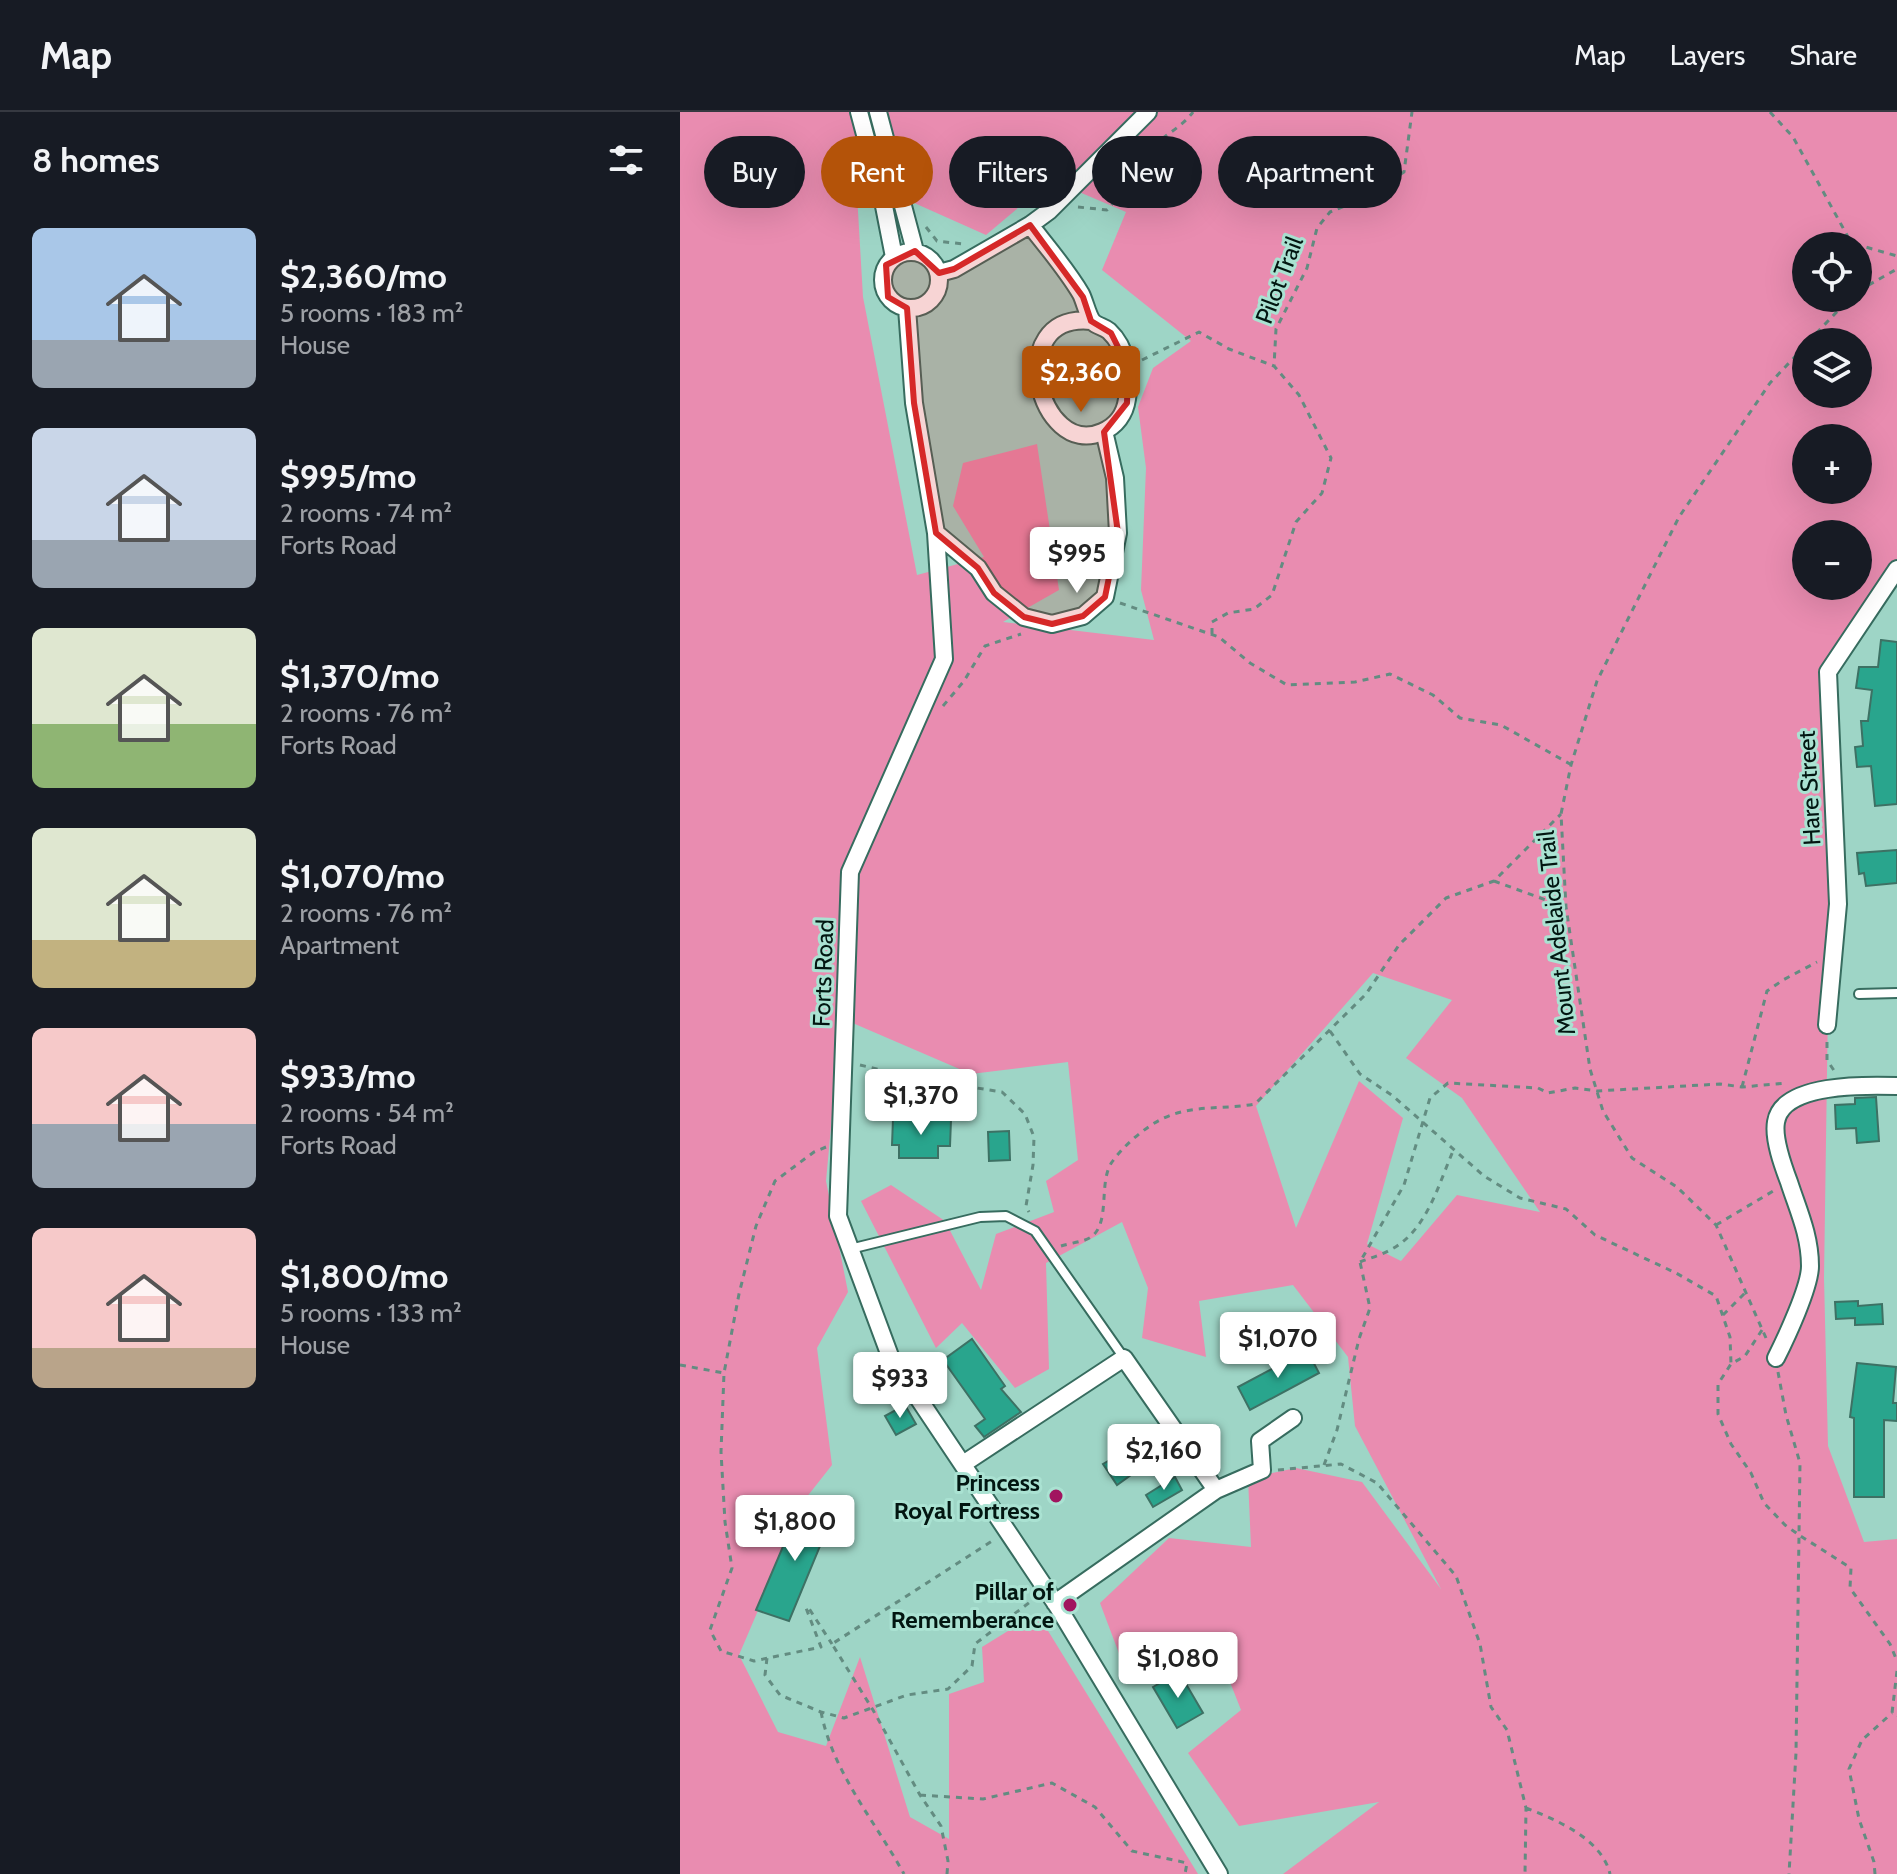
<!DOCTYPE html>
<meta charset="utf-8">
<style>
body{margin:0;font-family:Cabin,sans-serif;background:#242831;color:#f1f3f6;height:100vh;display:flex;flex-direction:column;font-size:30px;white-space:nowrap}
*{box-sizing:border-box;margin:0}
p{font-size:26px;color:#9ea1a6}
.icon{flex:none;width:44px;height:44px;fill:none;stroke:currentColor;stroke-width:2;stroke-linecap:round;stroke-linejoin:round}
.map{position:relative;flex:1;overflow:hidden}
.sheet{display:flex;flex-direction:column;background:#171b24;width:680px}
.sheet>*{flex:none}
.banner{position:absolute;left:24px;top:24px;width:760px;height:72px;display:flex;gap:16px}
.buttons{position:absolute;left:1112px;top:120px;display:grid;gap:16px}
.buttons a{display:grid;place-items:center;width:80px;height:80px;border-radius:50%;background:#171b24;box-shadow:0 8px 32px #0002;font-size:40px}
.price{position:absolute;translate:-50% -68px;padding:0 18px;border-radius:8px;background:#fff;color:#222;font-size:26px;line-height:52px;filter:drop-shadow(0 2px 4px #0008)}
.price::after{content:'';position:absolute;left:50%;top:48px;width:24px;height:18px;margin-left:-12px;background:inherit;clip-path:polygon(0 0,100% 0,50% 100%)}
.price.selected{background:#b45309;color:#fff}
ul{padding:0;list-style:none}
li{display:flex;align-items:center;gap:24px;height:200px;padding:0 32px}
li span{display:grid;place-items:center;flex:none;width:224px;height:160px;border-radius:12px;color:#555}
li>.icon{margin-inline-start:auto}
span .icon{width:96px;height:96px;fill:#fffc;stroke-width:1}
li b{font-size:34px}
h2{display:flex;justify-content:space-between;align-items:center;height:96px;padding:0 32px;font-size:34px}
.chip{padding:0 28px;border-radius:36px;background:#171b24;box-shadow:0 8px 32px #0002;font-size:28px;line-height:72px}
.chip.selected{background:#b45309;color:#fff}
header{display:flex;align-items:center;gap:48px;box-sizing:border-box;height:112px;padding:0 40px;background:#171b24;border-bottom:2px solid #363941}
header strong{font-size:38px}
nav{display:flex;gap:44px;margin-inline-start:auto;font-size:28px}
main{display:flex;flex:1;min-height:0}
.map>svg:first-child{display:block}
.green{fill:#e98cb0;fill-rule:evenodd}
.building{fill:#29a58d;stroke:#3d7164;stroke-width:2}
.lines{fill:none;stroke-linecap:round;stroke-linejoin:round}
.service-casing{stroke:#376c5f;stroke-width:12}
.minor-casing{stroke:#376c5f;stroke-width:20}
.path{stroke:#638c81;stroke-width:3;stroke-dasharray:6 6;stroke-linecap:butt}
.service{stroke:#fff;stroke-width:8}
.minor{stroke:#fff;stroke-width:16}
.marked{fill:#d62828;fill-opacity:0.2;stroke:#d62828;stroke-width:6;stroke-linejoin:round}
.poi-dot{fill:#a1155f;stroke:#aae2d2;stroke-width:3}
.labels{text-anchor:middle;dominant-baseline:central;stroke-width:6;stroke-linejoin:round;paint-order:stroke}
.street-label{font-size:24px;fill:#021611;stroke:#aae2d2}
.poi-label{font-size:24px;font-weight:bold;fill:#021611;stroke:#aae2d2;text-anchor:end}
</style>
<header>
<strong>Map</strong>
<nav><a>Map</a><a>Layers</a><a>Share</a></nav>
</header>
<main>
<section class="sheet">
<h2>8 homes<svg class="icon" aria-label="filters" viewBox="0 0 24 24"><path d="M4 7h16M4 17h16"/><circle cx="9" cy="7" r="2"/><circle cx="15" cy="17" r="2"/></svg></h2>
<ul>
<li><span style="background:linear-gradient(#a9c7e8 70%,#9aa5b1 0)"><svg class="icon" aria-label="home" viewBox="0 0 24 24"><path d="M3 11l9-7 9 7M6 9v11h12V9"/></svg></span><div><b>$2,360/mo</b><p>5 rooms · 183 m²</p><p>House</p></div></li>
<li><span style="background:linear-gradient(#c9d6e8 70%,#9aa5b1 0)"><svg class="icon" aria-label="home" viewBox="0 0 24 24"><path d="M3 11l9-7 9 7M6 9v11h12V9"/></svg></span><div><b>$995/mo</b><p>2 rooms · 74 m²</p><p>Forts Road</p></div></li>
<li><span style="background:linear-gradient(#dfe7d0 60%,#8fb573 0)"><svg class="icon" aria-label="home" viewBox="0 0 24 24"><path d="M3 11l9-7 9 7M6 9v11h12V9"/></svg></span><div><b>$1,370/mo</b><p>2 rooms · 76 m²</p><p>Forts Road</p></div></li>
<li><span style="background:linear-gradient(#dfe7d0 70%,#c2b280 0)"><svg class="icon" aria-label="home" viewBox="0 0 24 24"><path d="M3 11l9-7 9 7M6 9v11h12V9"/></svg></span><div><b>$1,070/mo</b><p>2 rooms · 76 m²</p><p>Apartment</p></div></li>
<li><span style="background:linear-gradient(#f6c9c9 60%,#9aa5b1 0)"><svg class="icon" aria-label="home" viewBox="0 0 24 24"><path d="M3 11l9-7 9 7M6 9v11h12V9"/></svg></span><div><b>$933/mo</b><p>2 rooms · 54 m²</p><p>Forts Road</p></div></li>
<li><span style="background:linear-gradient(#f6c9c9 75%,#b9a48a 0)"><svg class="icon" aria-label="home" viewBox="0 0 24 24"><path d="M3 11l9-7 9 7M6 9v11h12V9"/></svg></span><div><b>$1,800/mo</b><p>5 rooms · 133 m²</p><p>House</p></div></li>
</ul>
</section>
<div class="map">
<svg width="1217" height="1762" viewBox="0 0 1217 1762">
<rect width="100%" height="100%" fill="#9ed5c6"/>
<path class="green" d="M0 0H1217V457L1153 552 1144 1166 1148 1334 1184 1430 1217 1427V1762H603L699 1690 559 1714 508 1641 561 1598 537 1537 446 1560 420 1491 489 1426 571 1435 568 1366 616 1356 682 1370 761 1477 675 1314 668 1245 613 1173 519 1189 526 1245 462 1226 468 1176 442 1110 366 1151 369 1257 335 1276 282 1211 256 1236 181 1089 211 1073 265 1109 301 1178 316 1122 374 1100 366 1069 398 1048 388 950 291 962 161 906 146 1069 168 1180 137 1236 152 1353 126 1386 59 1543 98 1620 146 1634 180 1545 230 1705 269 1727V1582L304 1570 302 1535 357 1501 518 1762H0ZM176 65 306 123 371 68 446 100 422 158 511 229 473 256 458 295 466 356 461 478 474 528 323 510 379 478 357 332 283 351 273 394 304 445 237 463 183 185ZM1126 134H1178V186H1126ZM1126 230H1178V282H1126ZM1126 326H1178V378H1126ZM1126 422H1178V474H1126ZM693 861 772 888 726 946 782 986 860 1100 777 1083 721 1149 687 1132 723 1006 679 969 616 1116 576 994Z"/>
<path class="building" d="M1201 528 1217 530V692L1195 694 1191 654 1177 655 1175 635 1183 634 1181 609H1188L1192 578 1176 576 1179 555H1198Z
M1217 738V771L1186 774 1184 761 1179 762 1177 741Z
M1196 985 1199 1029 1177 1031 1176 1016 1156 1017 1155 993 1175 992V986Z
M213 1007 271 1008 270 1034H258V1046H219V1033H212Z
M329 1019 330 1048 309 1049 308 1020Z
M1178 1189V1194L1202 1192 1203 1212 1175 1213V1206L1156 1207 1155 1190Z
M292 1227 325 1274 321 1277 341 1300 304 1325 295 1314 305 1307 263 1248Z
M627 1238 639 1261 570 1298 558 1275Z
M1177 1251 1216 1255 1213 1291H1217V1309L1204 1308V1385H1174V1306L1170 1305Z
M225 1293 236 1312 216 1323 205 1304Z
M438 1343 451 1363 437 1373 423 1352Z
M495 1365 502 1378 473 1395 466 1383Z
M122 1390 152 1405 109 1509 76 1498Z
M499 1560 523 1601 497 1616 473 1575Z"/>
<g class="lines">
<defs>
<path id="service" d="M1179 882 1217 881
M170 1137 300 1105 326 1104 355 1119 444 1246"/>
<path id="minor" d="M179 0 204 94 214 145
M198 0 235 139
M350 113C368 136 387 158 401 182 405 190 408 205 413 210 417 214 424 215 429 219 447 236 451 264 447 287 445 302 436 314 422 320 359 348 322 200 411 209
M203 168a28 28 0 1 1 56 0a28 28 0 1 1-56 0Z
M259 161 274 157 350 113 369 99 468 0
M227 196 234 291 256 421 264 547 170 760 158 1104 210 1244 378 1495 539 1762
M256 421 298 456 314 481 344 505 372 512 403 504 425 485 438 421 435 366 424 319
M1147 913 1158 792 1148 560 1217 457
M1096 1246C1106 1226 1130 1175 1130 1154 1130 1123 1118 1098 1109 1070 1103 1054 1093 1027 1096 1010 1102 971 1186 973 1217 974
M283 1352 444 1246 536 1378 375 1491
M536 1378 582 1358 580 1329 613 1306"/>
</defs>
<use href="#service" class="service-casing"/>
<use href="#minor" class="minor-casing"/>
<path class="path" d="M1090 0 1113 25 1173 134
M398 95 427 98C445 79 453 55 470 37 484 23 501 16 513 0
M246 115 257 129 283 132
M1175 132 1217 144
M1178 179 1217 157
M1128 230 1170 186
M462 248 519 220 549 237 594 254
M440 491 539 525 570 551 607 573 675 570 710 562 753 583 780 606 821 613 890 652
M532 522V510L548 501 574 497 592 483 616 410 642 381 651 346 619 283 594 254 596 217 627 156 637 116 650 100 684 86 724 60 732 0
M263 594 284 569 305 534 341 522
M814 769 885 795
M650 919 680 962 713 984 804 1064 840 1086 886 1097 915 1123 996 1161 1036 1184 1050 1225 1051 1252
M1147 930V948L1155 960
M180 953 240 967 322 980 345 1002 354 1025 353 1053 346 1094 349 1100
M1062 975 1087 879 1103 868 1137 850
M146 1035 134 1040 95 1069 76 1114 59 1182 44 1261 41 1340 45 1410 52 1456 30 1518 41 1539 74 1549 141 1535 126 1496 128 1495 152 1532
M1036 1113 1095 1078
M381 1134C390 1131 404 1130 411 1125 431 1111 418 1070 432 1050 443 1034 466 1014 484 1006 514 992 544 998 575 992L686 882 719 833 766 786 814 769 881 702
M680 1150C690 1146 701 1143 710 1138 746 1120 758 1074 773 1039
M1043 1203 1066 1180
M1082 1218 1065 1244 1051 1252 1038 1272V1302L1051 1332 1071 1361 1084 1391 1105 1413 1119 1423 1116 1641 1109 1762
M1086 1226 1036 1113 997 1075 952 1046 923 999 910 957 886 795 881 702 891 653 917 569 999 405 1090 271 1126 233
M0 1253 44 1261
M1098 1260 1106 1303 1120 1351 1119 1423 1171 1456 1170 1476 1210 1532 1217 1549
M644 1353 657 1318 679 1227 690 1196 680 1150 724 1073 750 986 768 971 858 976 868 981 895 976 917 979 1040 972 1062 975 1107 971
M598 1358 661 1352 697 1371 776 1464 800 1532 811 1595 827 1618 846 1696 845 1762
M87 1546 85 1563 100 1583 141 1600 164 1606 227 1583 268 1577 292 1554 295 1532 354 1487
M1217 1559 1212 1601 1217 1604
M141 1600C153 1661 195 1709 224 1762
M240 1683 303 1687 372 1671 415 1695 452 1739 507 1751 505 1762
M846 1696C877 1708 922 1727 930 1762
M267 1762 268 1749 261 1714 240 1683 193 1598 152 1532 315 1427
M1195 1762 1194 1750 1179 1707 1169 1657 1182 1628 1212 1601"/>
<use href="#service" class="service"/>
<use href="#minor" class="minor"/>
</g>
<path class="marked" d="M350 113 403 185 411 209 431 221 448 255 447 291 424 320 438 421 425 485 403 504 372 512 344 505 314 481 298 456 256 421 234 291 227 196 208 185 206 153 235 139 259 161 274 157Z"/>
<g class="poi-dot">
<circle cx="376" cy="1384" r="8"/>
<circle cx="390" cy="1493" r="8"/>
</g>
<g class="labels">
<g class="street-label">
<text transform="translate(599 168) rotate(-69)">Pilot Trail</text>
<text transform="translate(1129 676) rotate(-93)">Hare Street</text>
<text transform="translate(876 821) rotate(-96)">Mount Adelaide Trail</text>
<text transform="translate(143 861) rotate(-88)">Forts Road</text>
</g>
<g class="poi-label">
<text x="360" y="1370">Princess<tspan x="360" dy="28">Royal Fortress</tspan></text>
<text x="374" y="1479">Pillar of<tspan x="374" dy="28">Rememberance</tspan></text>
</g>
</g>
</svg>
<div class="buttons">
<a><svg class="icon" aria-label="locate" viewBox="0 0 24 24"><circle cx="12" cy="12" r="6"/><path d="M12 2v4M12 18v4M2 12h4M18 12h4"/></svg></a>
<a><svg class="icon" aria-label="layers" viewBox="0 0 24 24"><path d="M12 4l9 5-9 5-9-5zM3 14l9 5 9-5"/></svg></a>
<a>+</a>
<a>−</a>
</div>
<b class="price selected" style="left:401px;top:302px">$2,360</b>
<b class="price" style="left:397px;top:483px">$995</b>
<b class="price" style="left:241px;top:1025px">$1,370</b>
<b class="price" style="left:598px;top:1268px">$1,070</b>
<b class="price" style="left:220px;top:1308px">$933</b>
<b class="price" style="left:484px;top:1380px">$2,160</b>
<b class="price" style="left:115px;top:1451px">$1,800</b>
<b class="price" style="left:498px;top:1588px">$1,080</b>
<div class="banner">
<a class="chip">Buy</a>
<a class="chip selected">Rent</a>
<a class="chip">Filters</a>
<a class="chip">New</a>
<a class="chip">Apartment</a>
</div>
</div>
</main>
